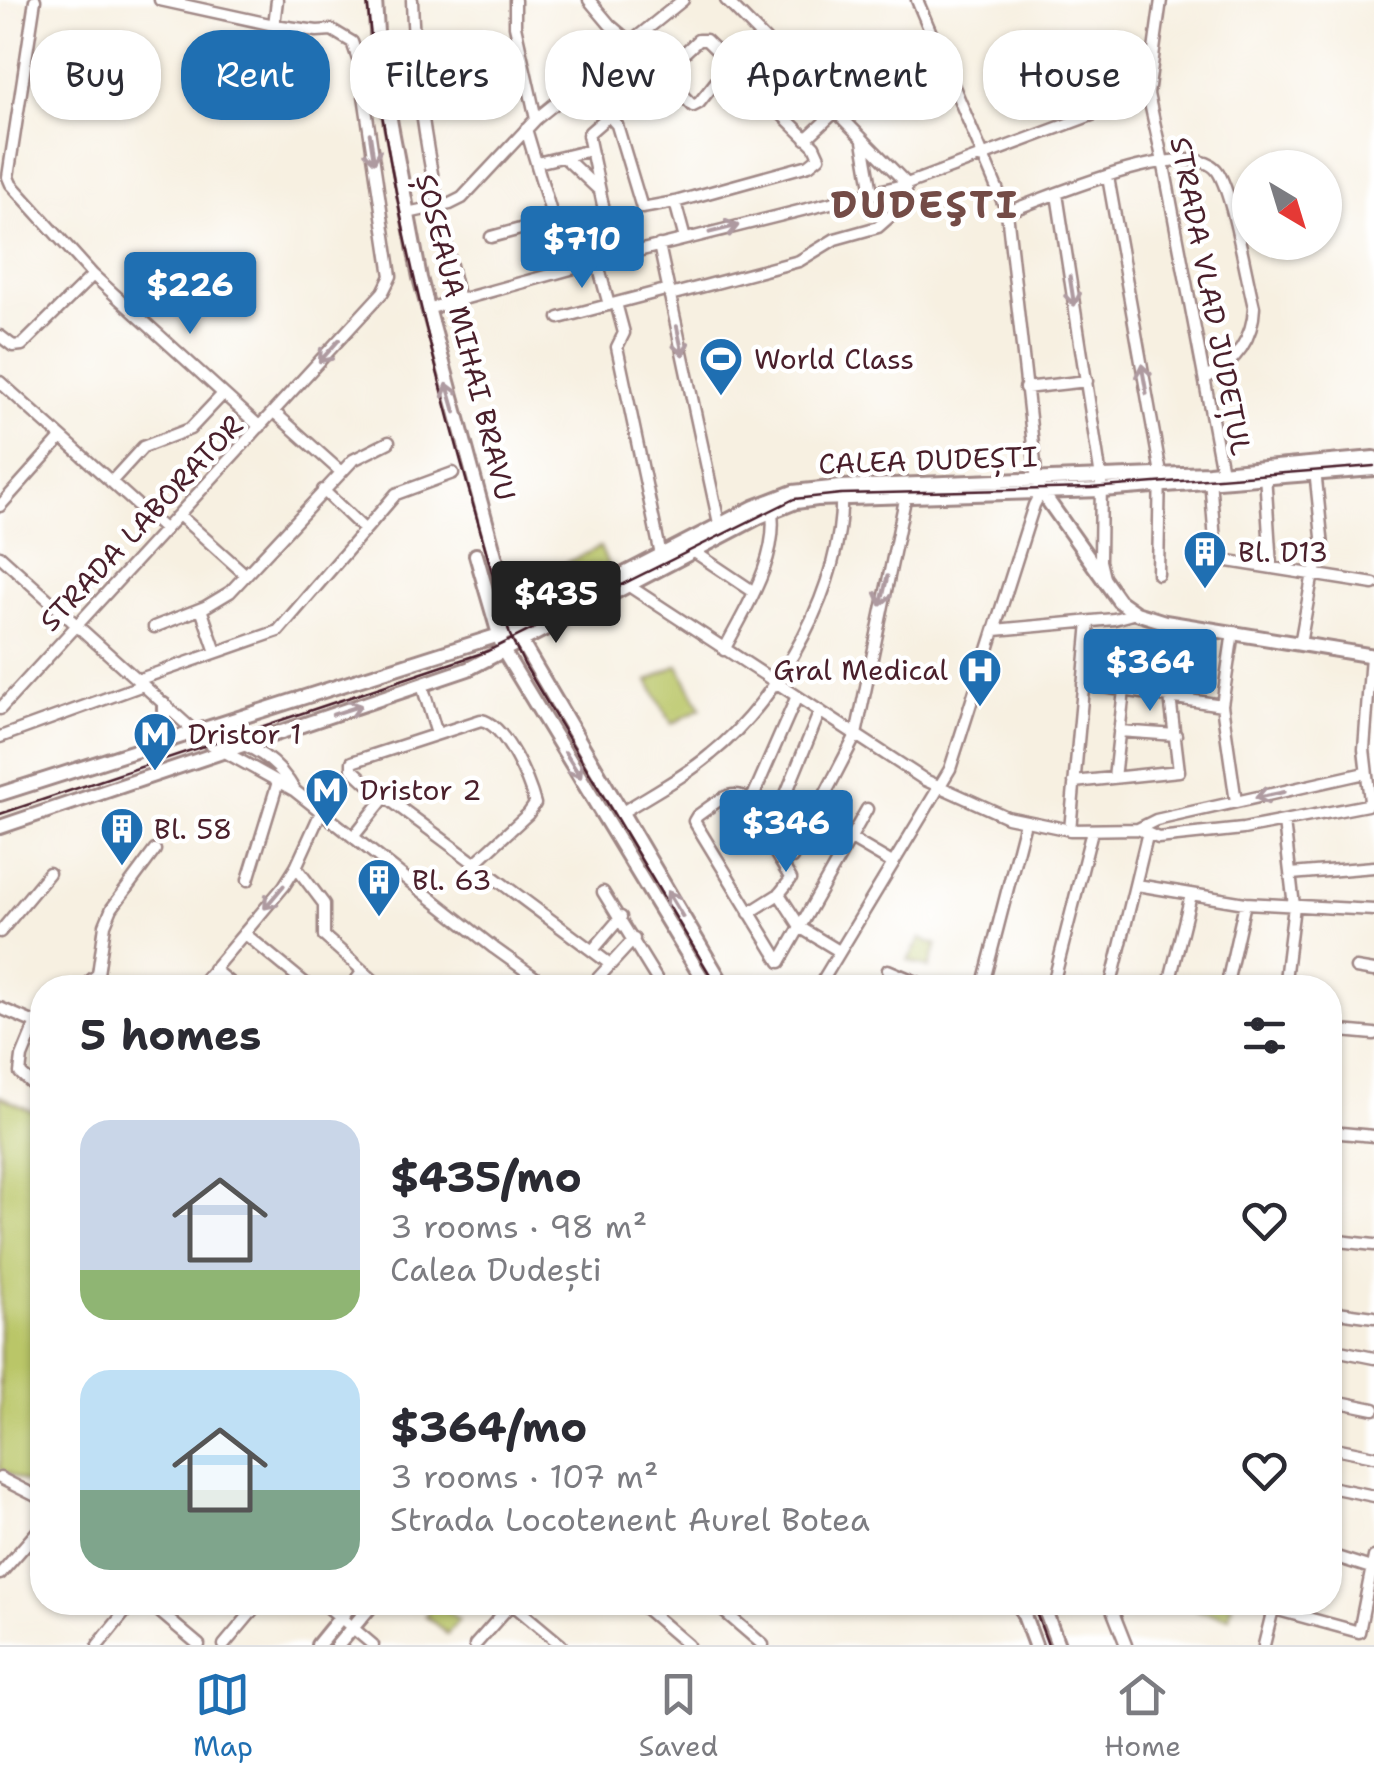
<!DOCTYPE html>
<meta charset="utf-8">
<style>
body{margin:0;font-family:"Shantell Sans",sans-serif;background:#f7f7f7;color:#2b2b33;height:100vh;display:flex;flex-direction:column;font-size:38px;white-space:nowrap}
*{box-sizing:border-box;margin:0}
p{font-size:32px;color:#7c7c81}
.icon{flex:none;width:55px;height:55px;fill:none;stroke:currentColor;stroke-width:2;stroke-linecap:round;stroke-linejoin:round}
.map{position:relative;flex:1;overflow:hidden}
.sheet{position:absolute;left:30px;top:975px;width:1312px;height:640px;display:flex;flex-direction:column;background:#fff;border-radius:40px;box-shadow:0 2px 8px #0004}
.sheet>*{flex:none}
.guide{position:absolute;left:30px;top:30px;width:1315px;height:90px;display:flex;gap:20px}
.needle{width:65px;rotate:142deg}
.tools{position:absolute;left:1232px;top:150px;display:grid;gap:20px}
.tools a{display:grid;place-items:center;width:110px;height:110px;border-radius:50%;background:#fff;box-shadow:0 2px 8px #0004;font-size:50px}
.price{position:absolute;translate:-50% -85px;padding:0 22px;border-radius:10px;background:#1f6fb2;color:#fff;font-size:32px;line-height:65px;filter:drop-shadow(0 2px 5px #0008)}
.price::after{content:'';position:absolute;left:50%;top:60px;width:30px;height:22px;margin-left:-15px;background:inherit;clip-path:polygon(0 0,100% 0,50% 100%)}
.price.on{background:#222;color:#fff}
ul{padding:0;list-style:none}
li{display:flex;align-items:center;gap:30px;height:250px;padding:0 50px}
li span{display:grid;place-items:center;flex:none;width:280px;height:200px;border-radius:30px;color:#555}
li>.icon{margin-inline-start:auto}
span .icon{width:120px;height:120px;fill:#fffc;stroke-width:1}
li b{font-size:42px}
h2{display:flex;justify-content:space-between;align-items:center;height:120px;padding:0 50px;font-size:42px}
.chip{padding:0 35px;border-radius:40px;background:#fff;box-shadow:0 2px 8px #0004;font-size:35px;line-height:90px}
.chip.on{background:#1f6fb2;color:#fff}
.tab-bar{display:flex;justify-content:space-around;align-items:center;height:140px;border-top:2px solid #e1e1e2;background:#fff;font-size:28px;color:#7c7c81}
.tab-bar a{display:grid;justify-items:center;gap:5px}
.tab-bar .on{color:#1f6fb2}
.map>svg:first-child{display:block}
.green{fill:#bac668;stroke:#82724a;stroke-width:2.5}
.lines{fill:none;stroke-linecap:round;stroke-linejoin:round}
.minor-casing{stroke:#a08886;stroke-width:15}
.major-casing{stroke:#a08886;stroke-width:18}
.minor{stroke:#fff;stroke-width:10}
.major{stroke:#fff;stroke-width:12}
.tram{stroke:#4a1f2b;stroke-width:2.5}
.oneway{stroke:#ae9aa0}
.labels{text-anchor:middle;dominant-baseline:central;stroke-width:9;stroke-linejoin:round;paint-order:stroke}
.street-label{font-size:28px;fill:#4a1f2b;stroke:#fff}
.poi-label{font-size:28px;fill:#4a1f2b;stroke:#fff;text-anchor:start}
.district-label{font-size:38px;font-weight:bold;letter-spacing:2.5px;fill:#744c47;stroke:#fff}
</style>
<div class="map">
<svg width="1374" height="1645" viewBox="0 0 1374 1645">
<rect width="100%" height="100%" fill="#fff"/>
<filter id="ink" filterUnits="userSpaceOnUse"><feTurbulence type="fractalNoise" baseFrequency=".01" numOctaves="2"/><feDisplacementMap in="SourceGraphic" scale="20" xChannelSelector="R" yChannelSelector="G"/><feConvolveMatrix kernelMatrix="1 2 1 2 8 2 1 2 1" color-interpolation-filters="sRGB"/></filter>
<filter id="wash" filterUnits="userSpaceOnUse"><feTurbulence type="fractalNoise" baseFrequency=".0048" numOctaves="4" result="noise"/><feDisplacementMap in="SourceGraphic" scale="40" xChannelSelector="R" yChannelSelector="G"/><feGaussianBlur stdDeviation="2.25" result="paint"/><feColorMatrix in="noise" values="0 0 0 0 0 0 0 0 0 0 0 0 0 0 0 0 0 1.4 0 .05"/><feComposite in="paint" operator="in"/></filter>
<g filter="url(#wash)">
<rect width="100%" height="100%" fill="#f7f0e1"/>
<path class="green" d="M869 49 892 90 871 101 848 60Z
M600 547 610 569 526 608 516 586Z
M678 665 701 708 672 724 648 681Z
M921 938 937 945 929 968 908 960Z
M0 1096 42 1116V1491L0 1469Z
M436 1602 459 1620 447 1634 425 1615Z
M1197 1603H1232L1229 1617 1196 1610Z"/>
</g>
<g filter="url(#ink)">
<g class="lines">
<defs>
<path id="minor" d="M35 0 8 177 11 184 93 275 260 427
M412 0C415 101 436 202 459 300
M515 0V26L536 119
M589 0 610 25 630 42
M726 0 907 184
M917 0 1007 212 1037 481
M1161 0 1148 94 1165 171 1223 477
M274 25 277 0
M622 48 651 79
M662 74 698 40H706L814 146 819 157 809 165 675 202 685 239
M609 116 617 125 642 208 675 202
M526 129 568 269
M806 139 835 112
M863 141 872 193
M564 157 599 190
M537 163 591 150
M1108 177 1160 468 1158 574
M1057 194 1101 478 1100 561 1104 578
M1007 212C1045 199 1193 133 1218 172 1233 196 1246 276 1254 307 1253 340 1234 363 1206 378
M407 213 450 204 462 198 536 119 683 0
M491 237 553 220
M659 245 720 528
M614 257 588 135 590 132 651 79 662 74 693 106 699 103 730 64 761 36
M597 261 609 305
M670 295 799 261 835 239 878 227 903 205 907 184
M616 303 624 333 617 347 662 560
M427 309 614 257 907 184 1148 94
M559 318 669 289
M0 336 13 346 22 345 93 275
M0 382 165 530
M1025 388 1087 381
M274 412 341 472
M1265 474 1271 566
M1210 478 1216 554 1222 560 1374 584
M111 482 143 447 190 429 223 394
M323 490 365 530
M0 506 61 438
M179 515 246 575
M693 551 754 592
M0 556 205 741 295 791 494 948 550 988
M623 582 925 780 1007 817 1070 830 1138 829 1158 838 1243 829 1367 805 1370 801 1364 749 1371 656
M201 609 216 652
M154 627 205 607 230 592 353 460 389 442
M995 630 1114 619 1136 613
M1233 632 1222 705 1236 802
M1300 644 1313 573 1324 556 1315 470
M724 650C746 608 781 555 771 506
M137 680 278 631 396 494 453 473
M1083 684 1222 705
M422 685 437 734
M0 709 383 292 391 276 359 62 352 42 332 30 317 31 274 25 160 0
M1119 731 1176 735
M199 732C239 739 274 753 295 791
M0 737 143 685
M1114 778 1124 690
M1074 782 1179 771 1170 697
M751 800C728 787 718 802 697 816L694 821 780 962 867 809
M779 811 820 711
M621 813C651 794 684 777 711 754 780 699 845 582 841 493
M1284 822 1294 906 1284 988
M1138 829 1156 820 1365 773
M1070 830 1089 622
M353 837 385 797
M851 839 892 863
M792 858 856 735 907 490
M475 863 528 814 535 804C529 781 505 724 481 720L352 762V769L367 783 610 964
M296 867 324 904V936L382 988
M1291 874 1374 867
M248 880 278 782
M1137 885 1245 903 1374 910
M603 892 662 988
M779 894 791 879 748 808 797 696
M749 913 779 894 801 928 839 951
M0 932 49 873
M244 933 311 988
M593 950 621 917
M1356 968 1374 971
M213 969 236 988
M888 970 931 988
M82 988 98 974 105 925 112 908 155 850
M198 988 284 886 296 867 321 812
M350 988 363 971
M589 988 634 939
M818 988 950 769 1034 505 1041 492
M982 988 1025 822
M1052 988 1092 831
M1110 988 1147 836
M1168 988 1191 895
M1226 988 1245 903
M0 1008 42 1026
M36 1023 22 1057 20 1073 42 1093
M1330 1030 1374 1034
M1330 1132 1374 1136
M1330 1240 1374 1245
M1330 1311 1374 1317
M1330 1349 1374 1358
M1330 1400 1374 1409
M1330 1447 1374 1456
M0 1478 42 1499
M1330 1487 1374 1496
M1330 1555 1374 1569
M0 1574 42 1526
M148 1602 199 1645
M322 1602 373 1645
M638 1602 688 1645
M713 1602 763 1645
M1109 1602 1126 1645
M1249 1602 1359 1632 1374 1557
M512 1604 561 1645
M98 1645 133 1602
M224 1645 260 1602
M475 1645 513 1602
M1264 1645 1273 1609"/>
<path id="major" d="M375 0 378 48 391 125 420 278 516 633 725 988
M1039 488 1119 601 1136 613 1165 622 1374 656
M476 555 504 652 708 988
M151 743 164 725V705
M0 794 515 630 754 507 793 492 841 487 1209 473 1374 458
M0 827 468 669 759 517 796 502 817 499 1102 490 1374 469
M1019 1602 1035 1645
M1042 1602 1058 1645
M318 1645 353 1602
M338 1645 374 1602"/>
</defs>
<use href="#minor" class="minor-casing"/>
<use href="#major" class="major-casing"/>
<use href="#minor" class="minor"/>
<use href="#major" class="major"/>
<path class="tram" d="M367 0C389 219 450 424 510 635L524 664 718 988
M0 814 488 651 794 499 841 494 1091 488 1374 466
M1032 1602 1048 1645"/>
</g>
<defs><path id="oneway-shaft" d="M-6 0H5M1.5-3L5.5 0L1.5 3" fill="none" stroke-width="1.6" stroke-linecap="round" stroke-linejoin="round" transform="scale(2.5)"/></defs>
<g class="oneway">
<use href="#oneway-shaft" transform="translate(372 148) rotate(81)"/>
<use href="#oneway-shaft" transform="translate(724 229) rotate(-14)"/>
<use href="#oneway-shaft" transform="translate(1072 291) rotate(81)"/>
<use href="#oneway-shaft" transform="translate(680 341) rotate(78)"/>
<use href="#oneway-shaft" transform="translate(329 351) rotate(132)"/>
<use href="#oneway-shaft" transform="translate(1144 379) rotate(-100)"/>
<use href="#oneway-shaft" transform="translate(451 398) rotate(-106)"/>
<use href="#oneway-shaft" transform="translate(884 591) rotate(103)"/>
<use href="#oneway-shaft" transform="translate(347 710) rotate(-18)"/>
<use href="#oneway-shaft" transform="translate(573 765) rotate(58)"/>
<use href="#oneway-shaft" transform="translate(1270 795) rotate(168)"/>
<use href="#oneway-shaft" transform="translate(274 897) rotate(130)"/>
<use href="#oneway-shaft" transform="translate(675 904) rotate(-121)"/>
</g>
</g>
<defs>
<symbol id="stadium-pin" viewBox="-11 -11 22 30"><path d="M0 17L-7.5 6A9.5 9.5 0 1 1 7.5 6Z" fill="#1f6fb2" stroke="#fff"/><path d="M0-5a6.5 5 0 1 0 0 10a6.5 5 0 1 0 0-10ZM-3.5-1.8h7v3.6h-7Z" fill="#fff"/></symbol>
<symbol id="building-pin" viewBox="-11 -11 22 30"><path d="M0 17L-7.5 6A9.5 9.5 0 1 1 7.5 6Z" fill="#1f6fb2" stroke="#fff"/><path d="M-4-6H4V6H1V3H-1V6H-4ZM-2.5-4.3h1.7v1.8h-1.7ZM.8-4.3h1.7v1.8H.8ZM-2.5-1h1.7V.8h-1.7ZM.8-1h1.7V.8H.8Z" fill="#fff"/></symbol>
<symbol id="hospital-pin" viewBox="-11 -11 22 30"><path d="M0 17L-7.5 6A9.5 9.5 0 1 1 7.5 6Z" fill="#1f6fb2" stroke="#fff"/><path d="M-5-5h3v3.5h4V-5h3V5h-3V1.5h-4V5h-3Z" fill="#fff"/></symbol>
<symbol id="metro-pin" viewBox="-11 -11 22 30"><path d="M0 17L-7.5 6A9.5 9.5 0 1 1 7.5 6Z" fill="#1f6fb2" stroke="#fff"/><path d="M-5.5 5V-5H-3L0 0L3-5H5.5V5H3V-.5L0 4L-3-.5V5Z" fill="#fff"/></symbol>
</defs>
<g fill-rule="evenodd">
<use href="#stadium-pin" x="696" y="334" width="50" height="68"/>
<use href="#building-pin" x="1180" y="527" width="50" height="68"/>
<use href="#hospital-pin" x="955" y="645" width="50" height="68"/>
<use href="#metro-pin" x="130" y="709" width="50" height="68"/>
<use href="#metro-pin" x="302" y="765" width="50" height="68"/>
<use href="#building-pin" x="97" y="804" width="50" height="68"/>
<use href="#building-pin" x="354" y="855" width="50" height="68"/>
</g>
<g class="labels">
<g class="street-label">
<text transform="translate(1211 296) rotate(79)">STRADA VLAD JUDEȚUL</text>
<text transform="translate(466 337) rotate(76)">ȘOSEAUA MIHAI BRAVU</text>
<text transform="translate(928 460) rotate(-2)">CALEA DUDEȘTI</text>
<text transform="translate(141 523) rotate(-47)">STRADA LABORATOR</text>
</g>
<g class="poi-label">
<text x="754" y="359">World Class</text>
<text x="1238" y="552">Bl. D13</text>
<text x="948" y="670" text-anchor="end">Gral Medical</text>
<text x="188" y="734">Dristor 1</text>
<text x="360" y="790">Dristor 2</text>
<text x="154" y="829">Bl. 58</text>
<text x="412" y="880">Bl. 63</text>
</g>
<g class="district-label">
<text x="925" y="204">DUDEŞTI</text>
</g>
</g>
</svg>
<div class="tools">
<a><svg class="needle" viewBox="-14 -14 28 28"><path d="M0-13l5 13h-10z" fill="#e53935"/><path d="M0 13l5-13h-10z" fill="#7c7c81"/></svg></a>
</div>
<b class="price" style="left:582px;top:291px">$710</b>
<b class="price" style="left:190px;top:337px">$226</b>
<b class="price on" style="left:556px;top:646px">$435</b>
<b class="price" style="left:1150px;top:714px">$364</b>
<b class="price" style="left:786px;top:875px">$346</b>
<div class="guide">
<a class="chip">Buy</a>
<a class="chip on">Rent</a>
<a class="chip">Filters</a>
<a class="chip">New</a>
<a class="chip">Apartment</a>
<a class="chip">House</a>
</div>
<section class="sheet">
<h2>5 homes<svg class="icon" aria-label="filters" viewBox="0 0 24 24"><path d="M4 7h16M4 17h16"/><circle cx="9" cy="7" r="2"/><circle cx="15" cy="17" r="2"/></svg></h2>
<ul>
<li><span style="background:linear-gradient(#c9d6e8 75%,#8fb573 0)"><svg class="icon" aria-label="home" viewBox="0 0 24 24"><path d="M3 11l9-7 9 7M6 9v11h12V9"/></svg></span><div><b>$435/mo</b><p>3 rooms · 98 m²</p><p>Calea Dudești</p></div><svg class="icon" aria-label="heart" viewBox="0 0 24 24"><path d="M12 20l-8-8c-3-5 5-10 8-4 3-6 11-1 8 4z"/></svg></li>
<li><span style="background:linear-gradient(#bfe0f5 60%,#7fa58c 0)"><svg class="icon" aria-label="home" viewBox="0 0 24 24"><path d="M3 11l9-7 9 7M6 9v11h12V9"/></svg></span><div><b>$364/mo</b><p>3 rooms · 107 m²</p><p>Strada Locotenent Aurel Botea</p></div><svg class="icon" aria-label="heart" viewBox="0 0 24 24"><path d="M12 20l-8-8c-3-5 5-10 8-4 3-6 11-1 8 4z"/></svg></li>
</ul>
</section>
</div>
<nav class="tab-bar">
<a class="on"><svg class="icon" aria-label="map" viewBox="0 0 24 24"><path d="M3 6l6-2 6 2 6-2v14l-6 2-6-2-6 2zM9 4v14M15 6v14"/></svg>Map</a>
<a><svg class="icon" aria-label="saved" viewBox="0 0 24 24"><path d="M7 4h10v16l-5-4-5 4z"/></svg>Saved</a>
<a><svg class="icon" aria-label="home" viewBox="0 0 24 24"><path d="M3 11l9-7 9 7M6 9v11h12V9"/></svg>Home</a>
</nav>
